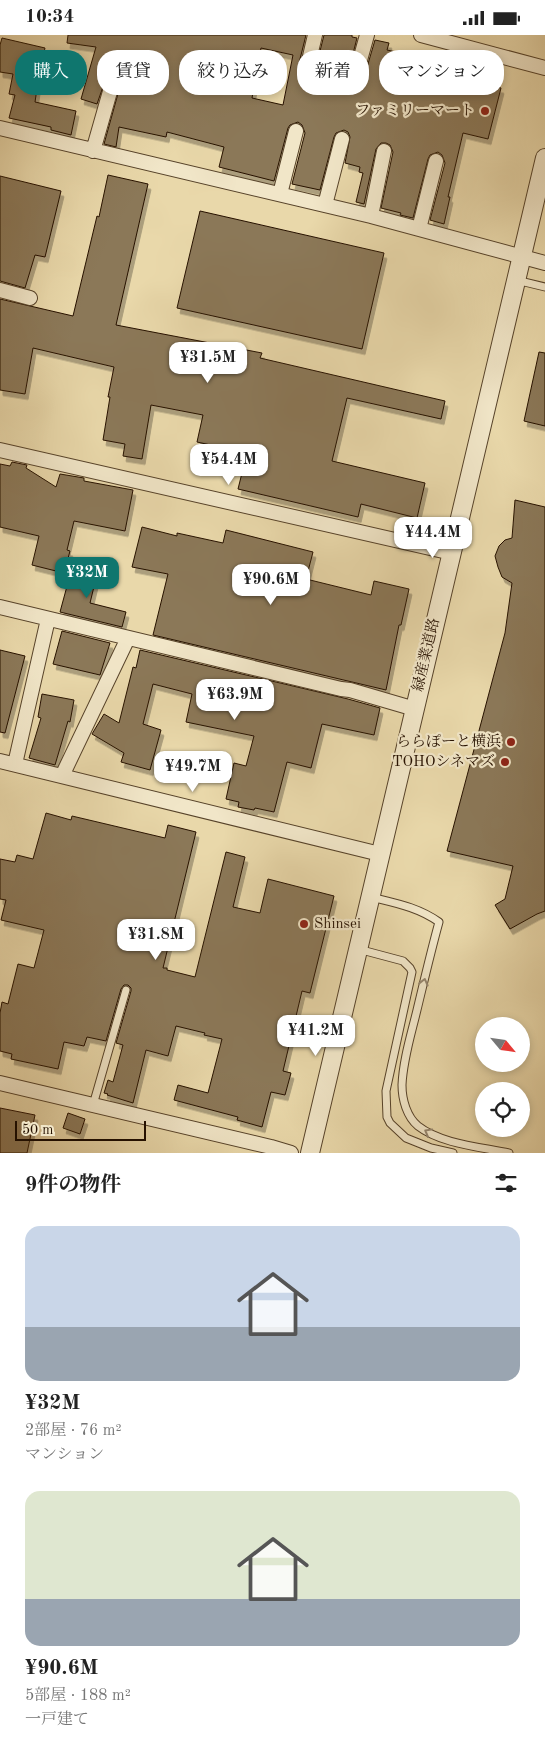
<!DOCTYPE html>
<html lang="ja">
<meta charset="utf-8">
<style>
body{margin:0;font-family:"Old Standard TT","Noto Serif JP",serif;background:#f2f2f2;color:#222;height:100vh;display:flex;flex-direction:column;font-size:19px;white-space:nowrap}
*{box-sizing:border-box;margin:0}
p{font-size:16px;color:#767676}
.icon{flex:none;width:28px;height:28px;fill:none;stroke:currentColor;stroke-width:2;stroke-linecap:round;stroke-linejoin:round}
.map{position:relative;height:1118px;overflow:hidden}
.sheet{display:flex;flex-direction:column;background:#fff;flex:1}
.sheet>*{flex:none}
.banner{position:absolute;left:15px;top:15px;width:515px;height:45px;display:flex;gap:10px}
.needle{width:32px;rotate:119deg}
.tools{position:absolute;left:475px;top:982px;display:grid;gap:10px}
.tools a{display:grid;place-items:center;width:55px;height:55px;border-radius:50%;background:#fff;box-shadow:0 2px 8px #0003;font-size:25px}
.scale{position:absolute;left:15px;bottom:12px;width:131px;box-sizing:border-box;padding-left:5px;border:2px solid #261100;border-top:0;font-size:14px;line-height:18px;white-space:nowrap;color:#261100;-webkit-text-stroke:4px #f1e6c8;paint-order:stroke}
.price{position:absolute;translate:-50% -42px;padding:0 11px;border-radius:10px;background:#fff;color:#222;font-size:16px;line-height:32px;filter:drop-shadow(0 1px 2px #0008)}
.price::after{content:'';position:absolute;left:50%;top:30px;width:15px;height:11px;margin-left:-8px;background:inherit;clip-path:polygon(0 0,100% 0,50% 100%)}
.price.current{background:#0f766e;color:#fff}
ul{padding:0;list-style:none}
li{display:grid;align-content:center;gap:10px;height:265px;padding:0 25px}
li span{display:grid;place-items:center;height:155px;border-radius:15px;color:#555}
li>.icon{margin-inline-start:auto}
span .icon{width:90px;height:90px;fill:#fffc;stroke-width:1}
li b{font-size:21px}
h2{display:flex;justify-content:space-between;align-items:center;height:60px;padding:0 25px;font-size:21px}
.chip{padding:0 18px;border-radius:20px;background:#fff;box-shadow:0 2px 8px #0003;font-size:18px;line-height:45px}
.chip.current{background:#0f766e;color:#fff}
.status{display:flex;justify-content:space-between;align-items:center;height:35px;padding:0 25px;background:#fff;direction:ltr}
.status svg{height:14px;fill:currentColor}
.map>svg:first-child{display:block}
.building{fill:#8b7858;stroke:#261100;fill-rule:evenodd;filter:url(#shadow)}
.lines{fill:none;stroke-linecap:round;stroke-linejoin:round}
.service-casing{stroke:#57432a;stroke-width:9}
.minor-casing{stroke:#57432a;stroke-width:16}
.tertiary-casing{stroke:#57432a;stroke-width:20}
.service{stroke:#f1e6c8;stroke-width:7}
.minor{stroke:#f1e6c8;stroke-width:14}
.tertiary{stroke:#f1e6c8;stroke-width:18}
.oneway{stroke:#96866e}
.poi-dot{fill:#8f2418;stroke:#f1e6c8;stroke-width:2}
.labels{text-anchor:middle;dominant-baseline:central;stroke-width:4.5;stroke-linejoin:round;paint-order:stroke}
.poi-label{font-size:15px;fill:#261100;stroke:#f1e6c8;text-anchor:end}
.street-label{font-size:15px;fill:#261100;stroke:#f1e6c8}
</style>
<div class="status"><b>10:34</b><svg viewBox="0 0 49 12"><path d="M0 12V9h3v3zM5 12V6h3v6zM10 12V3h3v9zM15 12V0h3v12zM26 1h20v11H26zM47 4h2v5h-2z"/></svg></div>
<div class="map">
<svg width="545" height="1118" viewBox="0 0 545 1118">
<defs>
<filter id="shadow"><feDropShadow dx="3" dy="5.5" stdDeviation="0" flood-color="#0004"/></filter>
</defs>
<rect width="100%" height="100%" fill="#e9d8aa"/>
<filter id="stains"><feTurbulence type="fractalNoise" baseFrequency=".004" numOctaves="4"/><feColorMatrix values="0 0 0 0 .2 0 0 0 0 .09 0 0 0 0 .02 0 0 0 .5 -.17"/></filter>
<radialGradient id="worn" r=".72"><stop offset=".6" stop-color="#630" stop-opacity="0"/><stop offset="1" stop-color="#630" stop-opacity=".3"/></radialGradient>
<path class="building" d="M68 0H306L298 32 301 40 305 43 310 42 315 36 324 0H352V2L357 3 348 38 354 44H360L365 39 375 5 389 8 387 15 428 24 426 30 472 41 471 45 501 53 488 104 463 98 448 162H450L444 189 430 185 445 128 442 120 438 117 430 120 428 124 413 183 400 180 401 178 381 173 393 117 390 110 386 108H381L376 114 364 169 356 167 363 138 359 137 360 132 345 128 350 102 348 97 344 95 336 98 334 102 320 155 292 149 305 98 302 90 298 87 290 90 288 93 274 146 219 132 224 112 167 97 166 102 119 92 116 112 104 109 119 55V50L113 45 105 46 97 69 81 64 96 12 67 8ZM261 13 293 20 283 70 252 63Z
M2 3 45 13 40 34 35 67 76 76 71 100 51 95V92L9 83 15 60 9 59 13 39 0 37V10Z
M108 140 148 149 116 290 262 318 260 323 445 366 441 384 347 363 332 426 425 448 417 483 361 469 358 482 238 454 247 418 197 407 203 380 151 370 142 424 123 421 125 409 103 405 110 362H108L114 332 33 313 25 359 0 355V264L73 281 97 181 99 182Z
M0 141 61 156 45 222 35 220 25 253 0 246Z
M200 176 384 218 362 314 177 273Z
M539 317 545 318V391L524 386Z
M12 427 27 430 26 433 56 452 60 439 84 443V446L133 455 125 496 74 486 67 515 70 516 64 538 32 530 39 501 0 492V429L10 431Z
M515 465 545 472V876L537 879 510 894 495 870 505 864 513 831 447 816 505 598 512 548 502 542 498 532 495 521 499 511 505 505 512 503Z
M142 492 177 501V498L223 508 226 495 313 517 306 544 371 560 374 546 409 554 401 590H399L386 655 153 600 168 539 132 532Z
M73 529 98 535 90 568 126 577 122 592 60 577Z
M62 596 110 608 100 640 53 629Z
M0 615 25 621 5 698 0 697Z
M140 615 348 664 380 673 374 700 322 689 311 733 287 727 274 777 255 773 254 775 238 772 239 767 226 764 234 728 246 731 254 701 186 687 192 659 153 649 143 689 161 695 150 735 121 727 124 718 92 699 104 679 119 688 133 632 136 633Z
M42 659 74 665 70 687 68 686 55 730 29 723 41 683 38 682Z
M46 778 71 785 72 781 165 803 168 790 196 797 163 933H167V935L195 942 226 817 245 822 233 872 260 878 268 844 334 861 310 958 302 956 283 1036 291 1038 285 1060 271 1057 262 1092 237 1085 238 1082 174 1065 178 1050 208 1058 222 1004 204 1000 205 998 176 991 168 1021 146 1015 133 1068 107 1060 108 1059 104 1058 108 1045 113 1047 123 1010 116 1008 131 956V953L128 950H124L121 954 106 1006 87 1002 84 1011 64 1007 58 1034 11 1024 12 1019 0 1016V978L2 967 8 969 18 929 34 933 44 895 1 885 6 865 0 864V824L15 827 17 820 33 824Z
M0 1073 35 1080 27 1118H0Z
M68 1078 85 1084 80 1099 63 1093Z"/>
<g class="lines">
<defs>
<path id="service" d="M516 245 545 252
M371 862C395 868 418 872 439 887 431 916 424 946 417 975 411 1000 403 1025 402 1050 402 1065 407 1082 418 1091 441 1109 481 1112 509 1118
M358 914 403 926 410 933 412 937 386 1056 387 1082 390 1088 406 1103 431 1113 453 1118
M93 1070 126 955"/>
<path id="minor" d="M421 0 545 33
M307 34 315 0
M357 36 367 0
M0 93 371 181 545 228
M93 116 111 53
M280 159 296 96
M325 170 342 104
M371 181 384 116
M419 194 436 126
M0 255 30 263
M0 415 452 518
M0 572 341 654 350 655 415 674
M0 726 380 819
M15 729 48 584
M62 741 128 603
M0 1048 271 1112 291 1118"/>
<path id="tertiary" d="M310 1118 545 123"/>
</defs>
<use href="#service" class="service-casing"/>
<use href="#minor" class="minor-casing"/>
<use href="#tertiary" class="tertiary-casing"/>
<use href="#service" class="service"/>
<use href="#minor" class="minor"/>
<use href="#tertiary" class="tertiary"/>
</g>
<defs><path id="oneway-chevron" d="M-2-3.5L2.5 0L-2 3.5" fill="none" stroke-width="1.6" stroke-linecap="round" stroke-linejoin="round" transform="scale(1.25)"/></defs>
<g class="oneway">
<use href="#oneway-chevron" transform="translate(424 947) rotate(-76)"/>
<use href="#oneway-chevron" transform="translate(428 1097) rotate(-151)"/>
</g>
<g class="poi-dot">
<circle cx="485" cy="76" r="5"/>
<circle cx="511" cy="707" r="5"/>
<circle cx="505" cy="727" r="5"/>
<circle cx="304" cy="889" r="5"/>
</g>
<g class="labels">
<g class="poi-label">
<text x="475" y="76">ファミリーマート</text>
<text x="501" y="707">ららぽーと横浜</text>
<text x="495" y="727">TOHOシネマズ</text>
<text x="314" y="889" text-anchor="start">Shinsei</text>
</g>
<g class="street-label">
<text transform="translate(427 620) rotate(-77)">緑産業道路</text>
</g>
</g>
<rect width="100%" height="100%" filter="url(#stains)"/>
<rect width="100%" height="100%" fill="url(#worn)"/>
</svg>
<div class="tools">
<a><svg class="needle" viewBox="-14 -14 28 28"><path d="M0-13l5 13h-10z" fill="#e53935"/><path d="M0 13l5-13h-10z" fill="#767676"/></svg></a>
<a><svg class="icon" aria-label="locate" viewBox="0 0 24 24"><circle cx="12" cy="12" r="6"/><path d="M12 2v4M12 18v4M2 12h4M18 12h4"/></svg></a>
</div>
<div class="scale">50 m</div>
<b class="price" style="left:208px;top:349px">¥31.5M</b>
<b class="price" style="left:229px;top:451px">¥54.4M</b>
<b class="price" style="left:433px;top:524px">¥44.4M</b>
<b class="price current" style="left:87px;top:564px">¥32M</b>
<b class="price" style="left:271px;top:571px">¥90.6M</b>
<b class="price" style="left:235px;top:686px">¥63.9M</b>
<b class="price" style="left:193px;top:758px">¥49.7M</b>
<b class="price" style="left:156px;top:926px">¥31.8M</b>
<b class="price" style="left:316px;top:1022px">¥41.2M</b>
<div class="banner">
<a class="chip current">購入</a>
<a class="chip">賃貸</a>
<a class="chip">絞り込み</a>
<a class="chip">新着</a>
<a class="chip">マンション</a>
</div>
</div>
<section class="sheet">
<h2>9件の物件<svg class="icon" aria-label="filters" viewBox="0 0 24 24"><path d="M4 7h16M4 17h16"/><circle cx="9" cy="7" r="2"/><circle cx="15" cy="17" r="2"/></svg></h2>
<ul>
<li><span style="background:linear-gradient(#c9d6e8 65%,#9aa5b1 0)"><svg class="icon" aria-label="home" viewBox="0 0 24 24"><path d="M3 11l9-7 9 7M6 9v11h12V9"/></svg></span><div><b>¥32M</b><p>2部屋 · 76 m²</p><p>マンション</p></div></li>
<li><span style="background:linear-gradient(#dfe7d0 70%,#9aa5b1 0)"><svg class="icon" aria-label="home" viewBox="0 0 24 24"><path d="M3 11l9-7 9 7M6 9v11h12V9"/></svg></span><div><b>¥90.6M</b><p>5部屋 · 188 m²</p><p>一戸建て</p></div></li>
</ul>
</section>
